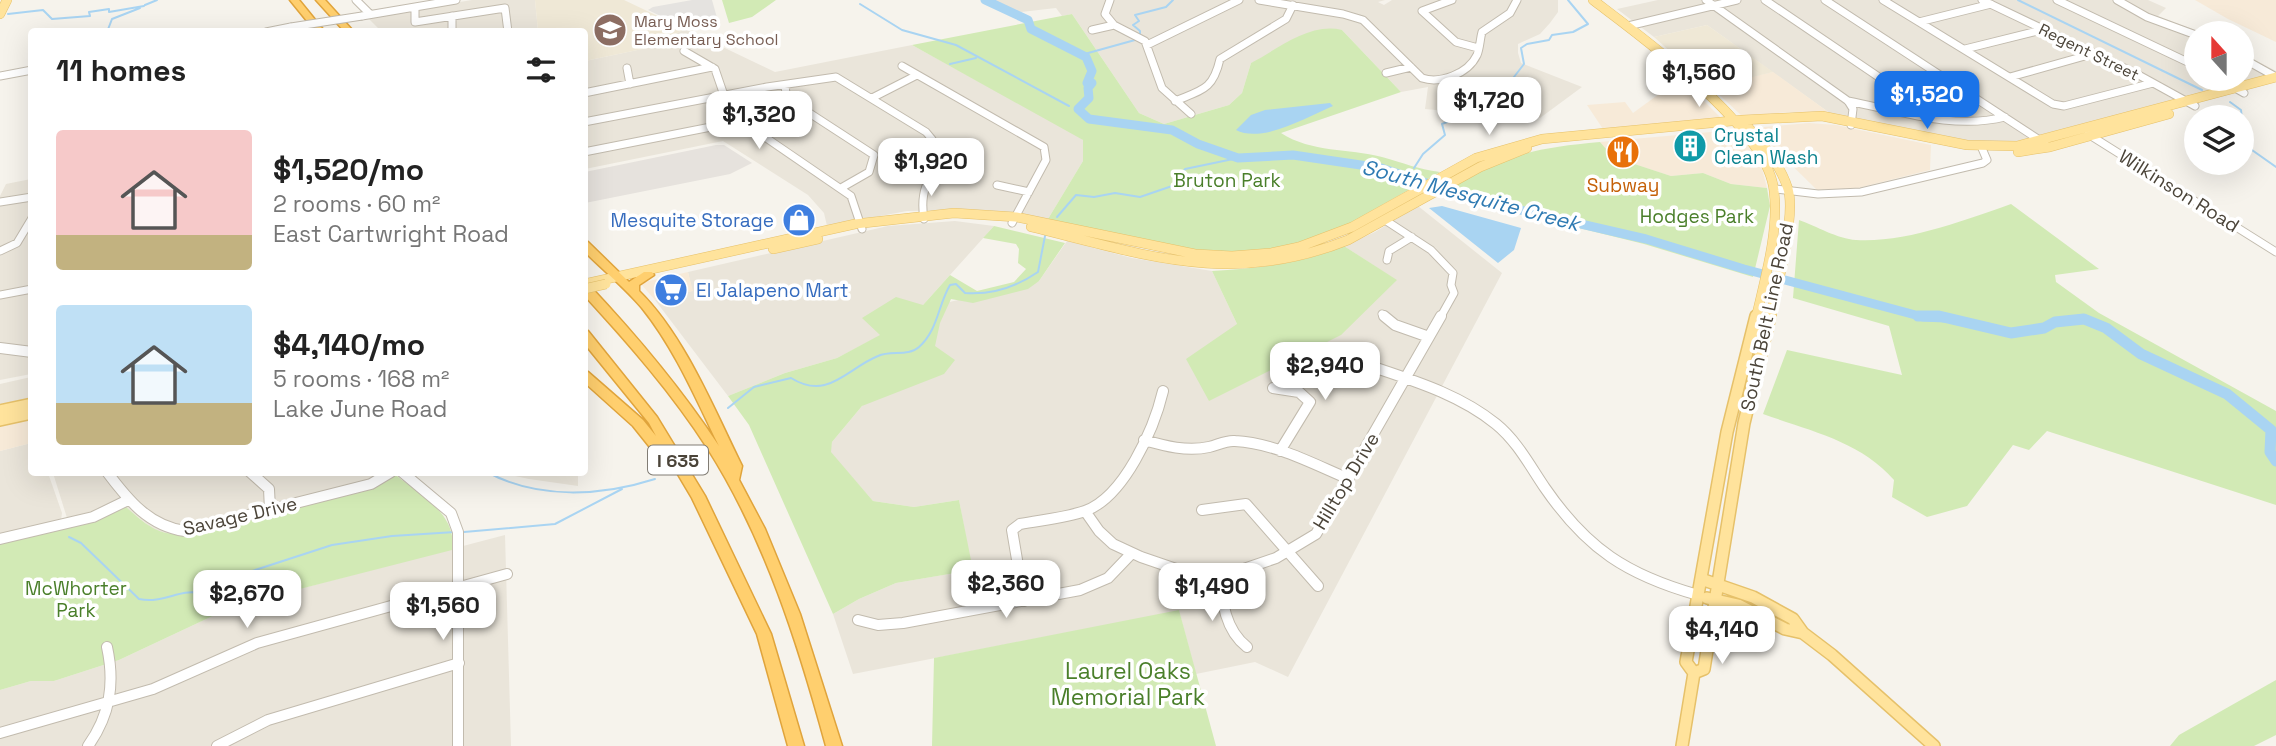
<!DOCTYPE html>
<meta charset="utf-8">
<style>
body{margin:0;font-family:"Space Grotesk",sans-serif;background:#f2f2f2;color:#222;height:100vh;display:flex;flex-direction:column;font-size:26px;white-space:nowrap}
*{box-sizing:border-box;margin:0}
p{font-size:23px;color:#767676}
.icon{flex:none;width:38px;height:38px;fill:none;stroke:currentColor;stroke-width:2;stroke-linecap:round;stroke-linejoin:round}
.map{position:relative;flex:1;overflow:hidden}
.side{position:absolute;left:28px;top:28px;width:560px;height:448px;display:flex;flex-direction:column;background:#fff;border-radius:7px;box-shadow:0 7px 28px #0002}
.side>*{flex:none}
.needle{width:46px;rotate:339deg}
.fabs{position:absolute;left:2184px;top:21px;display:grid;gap:14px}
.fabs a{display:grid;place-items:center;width:70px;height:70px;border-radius:50%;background:#fff;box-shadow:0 7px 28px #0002;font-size:35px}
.price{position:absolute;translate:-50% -60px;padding:0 16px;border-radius:14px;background:#fff;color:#222;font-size:23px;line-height:46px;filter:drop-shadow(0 2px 4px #0008)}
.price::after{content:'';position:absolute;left:50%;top:42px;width:21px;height:16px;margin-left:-10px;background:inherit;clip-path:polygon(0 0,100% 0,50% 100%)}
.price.active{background:#1a73e8;color:#fff}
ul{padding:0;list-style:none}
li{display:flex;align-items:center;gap:21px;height:175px;padding:0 28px}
li span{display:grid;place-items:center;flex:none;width:196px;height:140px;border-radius:7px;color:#555}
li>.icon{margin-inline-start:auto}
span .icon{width:84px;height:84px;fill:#fffc;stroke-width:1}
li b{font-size:30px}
h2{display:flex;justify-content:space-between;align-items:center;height:84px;padding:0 28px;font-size:30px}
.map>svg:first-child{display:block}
.residential{fill:#eae5da}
.commercial{fill:#f7ead8}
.industrial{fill:#e6e2dd}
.education{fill:#efe8d6}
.green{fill:#d2eab5}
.parking{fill:#e5e3e0}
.water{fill:#a9d4f2}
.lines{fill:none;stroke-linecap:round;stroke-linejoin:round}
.stream{stroke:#a9d4f2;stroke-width:2}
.river-far1{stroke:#a9d4f2;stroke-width:9}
.river{stroke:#a9d4f2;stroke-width:11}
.minor-far1-casing{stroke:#c2bbae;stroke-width:9}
.minor-casing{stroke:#c2bbae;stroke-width:12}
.major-far1-casing{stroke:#e6c16a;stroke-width:10}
.major-casing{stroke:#e6c16a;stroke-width:14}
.highway-casing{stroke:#e0a43c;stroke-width:3}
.minor-far1{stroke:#fff;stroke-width:7}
.minor{stroke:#fff;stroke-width:10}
.major-far1{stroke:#ffe39c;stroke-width:9}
.major{stroke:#ffe39c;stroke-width:11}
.highway{fill:#ffcf6e;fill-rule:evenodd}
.minor-bridge-casing{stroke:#c2bbae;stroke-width:9;stroke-linecap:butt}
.major-bridge-casing{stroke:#e6c16a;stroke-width:10;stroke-linecap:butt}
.minor-bridge{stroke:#fff;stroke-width:7}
.major-bridge{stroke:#ffe39c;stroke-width:9}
.labels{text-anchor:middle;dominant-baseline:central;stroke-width:7;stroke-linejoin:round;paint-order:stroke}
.far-education-label{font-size:16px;fill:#785e54;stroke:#fff;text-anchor:start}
.far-street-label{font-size:16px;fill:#4b4439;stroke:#fff}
.shield{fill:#fff;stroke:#817c74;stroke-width:2}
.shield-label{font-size:18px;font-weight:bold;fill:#4b4439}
.culture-label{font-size:19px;fill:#0d838f;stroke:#fff;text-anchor:start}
.park-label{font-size:19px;fill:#4a7f2a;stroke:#fff}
.food-label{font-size:19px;fill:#c56008;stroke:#fff}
.street-label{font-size:19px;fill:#4b4439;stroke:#fff}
.shop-label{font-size:19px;fill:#366cbe;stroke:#fff;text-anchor:end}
.water-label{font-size:21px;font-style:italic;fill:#2e7ab2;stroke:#fff}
.near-park-label{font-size:23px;fill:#4a7f2a;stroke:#fff}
</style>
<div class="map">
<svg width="2276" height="746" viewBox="0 0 2276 746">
<rect width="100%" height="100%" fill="#f6f3ec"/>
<path class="residential" d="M472 0H535L538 31H381L367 17Z
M995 0H1385L1378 2 1384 5 1392 0H1558V12L1550 23 1540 34 1518 44V53L1521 63 1582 87 1540 118 1493 87 1446 111 1425 109 1428 87 1401 92 1342 30 1251 63 1242 93 1229 105 1164 124 1139 113 1072 14 1062 16 1056 8 1021 12 1005 8Z
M1658 0H2148L2166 8 2158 16 2203 33H2196V79H2242V53L2276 71V74L2025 142 1974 143 1831 114 1707 25 1654 37 1617 9Z
M685 29 775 72 912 45 1080 137 1083 140V161L1048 219 985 210 907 211 827 226 824 213 808 195 723 141 585 169V61L647 48Z
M31 179V374L0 380V196L6 184Z
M1418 206 1502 273 1288 677 1255 662 1196 674 1179 611 853 674 833 614 859 599 896 583 972 570 959 500 914 507 873 501 830 452 832 442 862 406 924 347 941 304 1039 281 1067 241 1132 258 1212 271 1237 324 1396 280 1344 246 1375 232Z
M955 221 994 226 923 305 893 329 837 358 785 373 728 396 655 300 692 291 688 272 888 226Z
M31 377V402L0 409V384Z
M31 443 32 472 48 473 62 513 61 520 0 535V451Z
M53 473H402L369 487 173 535 154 530 118 501 94 511 67 518Z
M501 473H578V486L529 479Z
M505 535 511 746H0V690L31 681H54L119 660 234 606Z"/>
<path class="commercial" d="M2195 0H2276V42L2228 19Z
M1773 72 1831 114 1789 112 1742 116 1710 86Z
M1681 78 1721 118 1603 129 1587 105 1625 102 1633 113Z
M1809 123 1836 125 1931 145 1930 170 1854 189 1817 190 1761 135 1764 127Z
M1733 130 1749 147 1762 169 1767 188 1731 184 1703 173 1671 176 1612 157 1600 142Z
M688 272 693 291 655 300 640 283Z
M31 417V443L0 451V424Z"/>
<path class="industrial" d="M716 145H724L752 163 730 174 585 203V172Z"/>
<path class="education" d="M535 0H624L685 29 647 48 585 61 584 32 538 31Z
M1707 25 1773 72 1728 83 1702 60 1683 63 1654 37Z"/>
<path class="green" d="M722 0H776L752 17 729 23Z
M1072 14 1139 113 1164 124 1229 105 1242 93 1251 63C1278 49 1310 22 1342 30L1401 92 1281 133C1312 153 1348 148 1382 157 1404 163 1417 169 1440 172 1414 187 1387 202 1361 217 1348 224 1336 233 1323 237 1227 269 1141 242 1048 219L1083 161V140L912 45Z
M1600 142 1613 157 1671 176 1703 173 1731 184 1767 188 1770 206 1753 277 1644 244 1440 194C1499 156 1532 148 1600 142Z
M2011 204 2099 269 2055 275 2056 282 2099 313 2276 411V505L2047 431 2029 450 2013 445 1967 506 1927 517 1892 497 1894 480C1860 441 1810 431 1763 414L1787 350 1902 375 1889 326 1793 298 1799 220C1816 226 1838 239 1856 240 1906 243 1965 220 2011 204Z
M994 226 1065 243 1039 281 1028 289 973 303 951 299 940 323 935 346 955 360 944 374 862 406 832 442 831 452 873 501 914 507 959 500 973 570 896 583 859 599 833 614 749 425 728 396 785 373 837 358 880 335 862 318 896 297 923 305 950 275 977 291 1014 282 1026 269 1018 263 1019 249 1016 244 983 238Z
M1344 246 1397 280 1341 335 1209 401 1186 359 1237 324 1212 271C1258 268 1301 264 1344 246Z
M392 476H397C421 495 458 515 452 550L234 606 119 660 54 681H31L0 690V544L95 520 126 507C149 527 159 537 190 533Z
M1179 610 1216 746H932L934 658Z
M2276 680V735L2254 746H2170L2179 735Z"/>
<path class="parking" d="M692 0H712L719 25 690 30 648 10 653 7Z"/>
<path class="water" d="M1330 103 1333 106C1309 116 1262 144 1236 130L1251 115 1265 110Z
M1442 206 1521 228 1514 250 1498 263 1429 208Z"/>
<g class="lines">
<path class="stream" d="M2018 0 2202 90
M860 4 902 30 956 45 1069 106
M145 5 157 0
M8 14 43 10 52 19 90 16 89 12 109 9V12L144 6
M107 32 112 19 140 8
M1140 36V31L1133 25 1139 21 1135 15 1166 7 1173 0
M1081 55 1135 40
M950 64 976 58
M2230 102 2241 110 2242 119
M1075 108 1078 109
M2242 132V141
M2242 143 2276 167
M1414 168 1423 154 1445 135 1442 124 1455 119 1451 112 1492 92 1494 88 1507 86 1524 64 1521 48 1527 44 1549 40 1552 35 1573 32 1588 24 1568 0
M1411 179 1412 175
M1057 217 1076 195 1094 197 1115 193 1140 197 1175 185 1185 169 1238 158
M728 408 754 387 791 378C828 401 846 369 878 356 891 350 908 357 919 347 938 330 938 305 950 285L956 284 965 293C992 295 1016 287 1038 272L1045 236
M487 472C538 500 602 496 655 479
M464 532 555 524 622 489
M69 537 81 543 139 599C163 604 179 589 199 593L209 585 332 545 392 536 455 532"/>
<path class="river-far1" d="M985 0 1028 20 1031 29 1086 57 1092 71 1087 83H1092L1088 88 1089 98 1078 109 1089 119 1172 130 1198 144 1238 158 1293 155 1381 168 1481 201 1646 239 1744 269 1923 317 1945 318"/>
<path class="river" d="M1918 316H1939L2011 333 2044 328 2055 322 2084 319 2106 328 2141 354 2227 394 2271 430 2270 452 2276 461"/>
<defs>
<path id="minor-far1" d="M356 0 370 14
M1110 0 1105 14 1114 25 1145 41 1162 88 1191 114
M1259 0 1343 14 1363 20 1422 78C1440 84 1468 74 1477 55 1480 48 1480 39 1482 32L1510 13 1517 0
M1452 0 1422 11 1456 42 1478 48
M1706 0 1848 101 1853 109 1851 125
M1765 0 1923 107 1929 117
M1825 0 2044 143
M1883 0 2053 104 2064 106 2153 83
M1982 0 2135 73 2195 106
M2057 0 2196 66
M2117 0 2147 17 2196 35
M415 7V22L505 8 508 32
M362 16 456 0
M452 16V32
M1919 22 1991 4
M1628 26 1737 0
M1092 30 1114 25
M266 32 291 27
M1147 45 1239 0
M1965 49 2042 30
M684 51 715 69 728 107 737 118 851 196 862 229
M2242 58 2276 77
M902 66 1044 147 1046 160 1012 223
M627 68 630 84
M1386 73 1411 67
M0 76 32 70
M2010 77 2092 54
M2219 79 2244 93
M785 86 786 93 794 103 874 155 869 172 841 188
M584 93 712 67
M872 98 917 75
M1175 101C1202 90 1213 90 1220 59L1286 19 1293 5
M1848 101C1900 111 1953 130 2005 117
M584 122 767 87 836 77 926 132C948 156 937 161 926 186 922 197 922 207 924 219
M2088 134 2276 252
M584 152 721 125 737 118
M997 185 1029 192
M1776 189 1818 194 1861 192 1983 163 1987 160 1981 146
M0 202 32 197
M1385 220 1431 250 1453 273 1451 285 1454 293 1440 318
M0 251 17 243 32 218
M1387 260 1389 251 1412 237
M0 295 32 289
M1382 314 1386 318"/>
<path id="minor" d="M1384 316 1395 325 1429 337
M0 348 32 352
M1341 353 1350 359C1400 377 1454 390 1496 424 1517 441 1530 466 1545 488 1587 549 1627 575 1698 595
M1273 388 1299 392 1310 402 1280 451
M1144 440C1165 446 1187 452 1209 447 1218 445 1226 440 1235 441 1275 443 1313 464 1349 479
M107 472C128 500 149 526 185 531L371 484 391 472
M250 472 269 489 270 510
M402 472 451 513 458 532V746
M1202 510 1246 504 1318 586
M1085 511 1099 531 1113 544 1141 557 1176 569 1218 574 1238 571 1276 558 1316 534 1441 316
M0 539 93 517 128 500
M1220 575C1222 602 1225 630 1247 647
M1024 601 1012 530 1020 524C1041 520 1065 518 1085 511 1124 497 1154 429 1163 391
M858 620 878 625 903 623 1080 590 1108 578 1131 554
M0 733 153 689 257 643 507 574
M88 746C110 715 115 684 107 647
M217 746 268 720 459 663"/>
<path id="major-far1" d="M1593 0C1643 38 1768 128 1774 191 1779 232 1765 278 1756 318
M0 14 7 0
M1743 121C1760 141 1780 163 1788 189 1796 215 1777 289 1770 318
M2018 152 2050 147 2169 114
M1031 227C1146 255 1231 287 1348 240L1480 167 1527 148
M773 249 818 239
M584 284 855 224 954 213 1016 217 1195 254 1232 256 1271 253 1299 247 1352 227 1476 158 1542 139 1742 120 1822 116 1967 145 2017 146 2276 77"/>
<path id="major" d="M0 411 32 404
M0 420 32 413
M1701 579 1753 597 1793 619 1803 633 1832 655 1934 746
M1707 598 1738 605 1785 629 1803 633
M1694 673 1704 669 1744 423 1770 316
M1682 746 1694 673 1686 662 1727 432 1756 316"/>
<path id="highway" d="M290 0H299L325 32H316Z
M316 0H325L354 32H345Z
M584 241 588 242 629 282 644 272H652L654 275 639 285V291C684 335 714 409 742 466L739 480 765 529 800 614 842 746H826C798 643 765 539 708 449 672 393 629 344 584 295V283L588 284C636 335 680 387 719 446 696 399 675 349 642 308 625 288 603 270 584 251Z
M584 330 588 331 657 417 705 496 771 634 804 746H788L757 634 692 498 673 466H665L633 426 584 382V371L588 372 643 420 656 436 649 423 584 343Z"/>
</defs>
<use href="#minor-far1" class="minor-far1-casing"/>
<use href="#minor" class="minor-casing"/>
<use href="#major-far1" class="major-far1-casing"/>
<use href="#major" class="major-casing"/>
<use href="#highway" class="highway-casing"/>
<use href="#minor-far1" class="minor-far1"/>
<use href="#minor" class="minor"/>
<use href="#major-far1" class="major-far1"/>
<use href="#major" class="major"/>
<use href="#highway" class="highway"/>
<defs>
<path id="minor-bridge" d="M291 27 362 16"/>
<path id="major-bridge" d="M584 289 606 284"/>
</defs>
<use href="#minor-bridge" class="minor-bridge-casing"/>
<use href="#major-bridge" class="major-bridge-casing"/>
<use href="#minor-bridge" class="minor-bridge"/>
<use href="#major-bridge" class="major-bridge"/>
</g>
<defs>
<symbol id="school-disc" viewBox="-11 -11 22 22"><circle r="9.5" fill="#8d6e63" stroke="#fff"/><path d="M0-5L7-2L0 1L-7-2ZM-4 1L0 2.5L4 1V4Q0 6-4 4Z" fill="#fff"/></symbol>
<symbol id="building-disc" viewBox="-11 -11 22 22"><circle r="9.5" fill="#0f9aa8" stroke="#fff"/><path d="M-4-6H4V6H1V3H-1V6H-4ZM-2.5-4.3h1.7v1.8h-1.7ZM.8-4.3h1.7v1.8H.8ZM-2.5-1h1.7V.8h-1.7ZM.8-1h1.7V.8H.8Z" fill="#fff"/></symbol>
<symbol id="restaurant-disc" viewBox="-11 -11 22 22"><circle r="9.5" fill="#e8710a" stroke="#fff"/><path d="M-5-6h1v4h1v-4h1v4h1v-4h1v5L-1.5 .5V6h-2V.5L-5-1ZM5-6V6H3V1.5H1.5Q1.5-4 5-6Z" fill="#fff"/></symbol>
<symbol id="shop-disc" viewBox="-11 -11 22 22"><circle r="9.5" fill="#3f7fe0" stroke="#fff"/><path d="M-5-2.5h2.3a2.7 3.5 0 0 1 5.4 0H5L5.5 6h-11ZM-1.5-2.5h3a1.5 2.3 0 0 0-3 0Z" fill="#fff"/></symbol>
<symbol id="supermarket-disc" viewBox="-11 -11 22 22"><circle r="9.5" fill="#3f7fe0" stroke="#fff"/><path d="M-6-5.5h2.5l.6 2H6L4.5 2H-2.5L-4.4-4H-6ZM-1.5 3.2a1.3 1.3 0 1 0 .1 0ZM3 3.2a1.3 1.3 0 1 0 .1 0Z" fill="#fff"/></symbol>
</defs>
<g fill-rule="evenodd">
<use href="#school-disc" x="591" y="11" width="38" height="38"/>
<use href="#building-disc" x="1671" y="127" width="38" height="38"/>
<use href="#restaurant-disc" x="1604" y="133" width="38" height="38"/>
<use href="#shop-disc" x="780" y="201" width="38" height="38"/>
<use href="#supermarket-disc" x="652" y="271" width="38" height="38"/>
</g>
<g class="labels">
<g class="far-education-label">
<text x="634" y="21">Mary Moss<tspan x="634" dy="18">Elementary School</tspan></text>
</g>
<g class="far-street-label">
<text transform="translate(2089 52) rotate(26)">Regent Street</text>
</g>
<rect class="shield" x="648" y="445.5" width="60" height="29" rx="5"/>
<g class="shield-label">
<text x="678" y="460">I 635</text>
</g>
<g class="culture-label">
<text x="1714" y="135">Crystal<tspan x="1714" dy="22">Clean Wash</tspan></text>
</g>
<g class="park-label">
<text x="1227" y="180">Bruton Park</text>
<text x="1697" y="216">Hodges Park</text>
<text x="76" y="588">McWhorter<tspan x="76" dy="22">Park</tspan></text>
</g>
<g class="food-label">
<text x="1623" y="185">Subway</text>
</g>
<g class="street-label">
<text transform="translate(2179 191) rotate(32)">Wilkinson Road</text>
<text transform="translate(1767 317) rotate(-78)">South Belt Line Road</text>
<text transform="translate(1346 481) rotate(-59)">Hilltop Drive</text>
<text transform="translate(240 516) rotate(-13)">Savage Drive</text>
</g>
<g class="shop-label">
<text x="774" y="220">Mesquite Storage</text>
<text x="696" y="290" text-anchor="start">El Jalapeno Mart</text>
</g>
<g class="water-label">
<text transform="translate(1471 195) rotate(15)">South Mesquite Creek</text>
</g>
<g class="near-park-label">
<text x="1128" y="671">Laurel Oaks<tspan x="1128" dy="26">Memorial Park</tspan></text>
</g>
</g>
</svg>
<div class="fabs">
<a><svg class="needle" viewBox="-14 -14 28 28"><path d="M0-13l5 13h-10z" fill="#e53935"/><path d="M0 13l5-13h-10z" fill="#767676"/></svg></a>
<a><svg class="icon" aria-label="layers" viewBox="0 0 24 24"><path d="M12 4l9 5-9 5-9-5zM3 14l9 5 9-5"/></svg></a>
</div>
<b class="price" style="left:1699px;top:109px">$1,560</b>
<b class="price active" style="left:1927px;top:131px">$1,520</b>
<b class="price" style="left:1489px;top:137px">$1,720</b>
<b class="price" style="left:759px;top:151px">$1,320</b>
<b class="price" style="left:931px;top:198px">$1,920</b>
<b class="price" style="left:1325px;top:402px">$2,940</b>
<b class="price" style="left:1006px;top:620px">$2,360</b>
<b class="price" style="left:1212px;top:623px">$1,490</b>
<b class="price" style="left:247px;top:630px">$2,670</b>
<b class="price" style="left:443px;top:642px">$1,560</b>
<b class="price" style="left:1722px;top:666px">$4,140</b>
<section class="side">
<h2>11 homes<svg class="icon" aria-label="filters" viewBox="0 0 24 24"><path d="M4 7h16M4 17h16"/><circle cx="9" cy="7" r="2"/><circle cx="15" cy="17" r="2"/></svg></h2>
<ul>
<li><span style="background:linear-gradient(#f6c9c9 75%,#c2b280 0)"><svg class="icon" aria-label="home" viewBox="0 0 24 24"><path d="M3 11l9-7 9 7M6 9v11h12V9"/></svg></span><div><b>$1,520/mo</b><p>2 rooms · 60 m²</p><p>East Cartwright Road</p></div></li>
<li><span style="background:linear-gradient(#bfe0f5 70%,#c2b280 0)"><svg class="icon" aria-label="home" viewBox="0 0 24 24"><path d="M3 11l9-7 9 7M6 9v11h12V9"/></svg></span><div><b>$4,140/mo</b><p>5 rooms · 168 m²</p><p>Lake June Road</p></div></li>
</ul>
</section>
</div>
